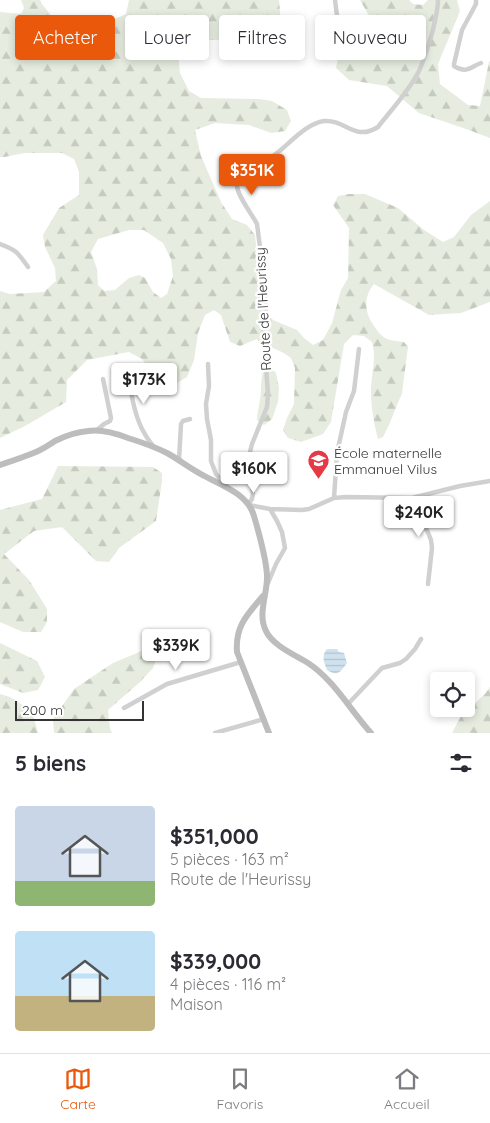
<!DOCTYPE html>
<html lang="fr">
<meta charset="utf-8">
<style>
body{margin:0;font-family:Quicksand,sans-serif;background:#f2f2f3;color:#2b2b33;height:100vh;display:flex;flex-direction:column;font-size:19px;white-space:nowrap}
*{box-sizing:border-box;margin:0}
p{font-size:16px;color:#7c7c81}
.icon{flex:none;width:28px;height:28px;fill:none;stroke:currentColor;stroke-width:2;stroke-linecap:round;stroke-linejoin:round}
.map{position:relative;height:733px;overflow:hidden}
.details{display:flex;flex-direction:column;background:#fff;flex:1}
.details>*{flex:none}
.banner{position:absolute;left:15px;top:15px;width:460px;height:45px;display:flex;gap:10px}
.buttons{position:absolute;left:430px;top:672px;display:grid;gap:10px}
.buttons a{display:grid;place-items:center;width:45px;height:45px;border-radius:5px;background:#fff;box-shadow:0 2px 8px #0003;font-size:25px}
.scale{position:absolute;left:15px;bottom:12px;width:129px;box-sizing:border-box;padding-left:5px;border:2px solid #333;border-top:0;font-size:14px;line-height:18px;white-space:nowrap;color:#333;-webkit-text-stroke:4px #fff;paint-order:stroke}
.price{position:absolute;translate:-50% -42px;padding:0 11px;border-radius:5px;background:#fff;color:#222;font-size:16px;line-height:32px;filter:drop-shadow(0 1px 2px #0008)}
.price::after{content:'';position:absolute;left:50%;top:30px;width:15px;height:11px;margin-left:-8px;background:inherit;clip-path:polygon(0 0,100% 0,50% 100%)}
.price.selected{background:#ea580c;color:#fff}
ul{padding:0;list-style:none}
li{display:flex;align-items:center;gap:15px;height:125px;padding:0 15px}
li span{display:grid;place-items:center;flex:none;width:140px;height:100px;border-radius:5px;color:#555}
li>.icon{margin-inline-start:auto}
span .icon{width:60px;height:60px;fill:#fffc;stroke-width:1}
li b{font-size:21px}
h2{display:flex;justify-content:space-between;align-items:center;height:60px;padding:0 15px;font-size:21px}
.chip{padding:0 18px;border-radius:5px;background:#fff;box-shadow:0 2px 8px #0003;font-size:18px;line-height:45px}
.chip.selected{background:#ea580c;color:#fff}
.tab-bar{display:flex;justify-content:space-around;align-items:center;height:70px;border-top:1px solid #e1e1e2;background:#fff;font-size:14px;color:#7c7c81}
.tab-bar a{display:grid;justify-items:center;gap:2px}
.tab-bar .selected{color:#ea580c}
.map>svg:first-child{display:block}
.forest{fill:url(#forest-firs);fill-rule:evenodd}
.water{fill:url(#water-rules)}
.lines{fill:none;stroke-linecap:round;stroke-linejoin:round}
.street{stroke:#d0d0d0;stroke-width:4.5}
.secondary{stroke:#bdbdbd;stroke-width:6}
.labels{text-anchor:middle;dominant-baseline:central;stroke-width:5;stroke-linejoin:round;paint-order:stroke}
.street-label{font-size:14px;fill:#333;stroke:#fff}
.poi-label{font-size:14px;fill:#333;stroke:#fff;text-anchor:start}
</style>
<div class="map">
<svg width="490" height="733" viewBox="0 0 490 733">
<defs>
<pattern id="forest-firs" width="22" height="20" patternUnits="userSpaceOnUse" patternTransform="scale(1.25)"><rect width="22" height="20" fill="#e6ecdf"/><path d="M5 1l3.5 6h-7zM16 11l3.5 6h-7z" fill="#c6cbc0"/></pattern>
<pattern id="water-rules" width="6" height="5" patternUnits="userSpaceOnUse" patternTransform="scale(1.25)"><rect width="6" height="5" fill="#cfe2ee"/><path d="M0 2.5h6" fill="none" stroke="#b2c2cd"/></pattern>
</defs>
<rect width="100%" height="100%" fill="#fff"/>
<path class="forest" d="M21 0H40L42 4 71 41 94 55 104 52 106 31 112 20 126 14 129 0H279L281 24 268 40H185L178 53 180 73 189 91 201 98 259 99 272 101 287 110 291 121 285 131 271 133 249 125 215 123 195 130 201 156 221 202 232 219 247 225 255 235 262 308 273 320 297 330 304 338 313 345 323 340 332 323 341 290 348 278 349 228 333 205 338 196 349 194H365L398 208 424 230 443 242 454 237 471 215 490 201V302L461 313 429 315 374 284C364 296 364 310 372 323 376 329 379 334 385 338 390 341 398 341 404 342L408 347 402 393 389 425 383 437 378 439C374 423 371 408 371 392 371 374 377 360 372 342L364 336 353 335 344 344 331 422 323 434 301 442 288 438 283 430 287 418 294 404 295 368 291 358 282 352 259 342 257 339 240 346 230 342 221 315 214 310 205 315 198 333 194 360 187 377 174 385 161 384 142 359 129 352 87 360 67 380 66 402 25 426 0 438V291L10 294 44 292 56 281 55 268 45 247 43 235 59 208 79 195V171L74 159 62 153H25L4 157H0V12L21 14 24 8ZM129 230H144L163 243 171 259 173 276 167 294 161 298 153 292 145 278 139 275 129 278 115 290 104 291 98 285 97 269 91 252 98 239Z
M360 0H409L413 4 423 5 428 0H457L460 11 438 64 440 84 468 105 480 106 489 62 490 61V138L469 130 419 113 387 86 349 80 336 68 339 53H367L383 56 382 38Z
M264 368H271L276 373 279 388 278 402 272 419 264 425 257 420C257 413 259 407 260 400 262 389 260 379 264 368Z
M58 466 153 467 162 473V481L156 521 119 548 109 562 96 561 62 527 34 531 4 554 29 580 47 609V622L41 632H23L0 622V510L42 499Z
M0 643 37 661 45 677 38 690 23 693 0 684Z
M152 648 157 657 153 668 140 682 108 710 110 729 112 733H54L53 719 74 689 113 663 144 650Z
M490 687V733H452L461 716 485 694Z
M0 694 10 697 32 711 38 733H0Z"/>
<path class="water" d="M327 649H337L339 652 344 653 347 663C340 672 338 677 327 670 324 662 321 656 327 649Z"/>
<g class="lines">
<path class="street" d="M335 0 338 24 340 29 356 30
M476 0V4L462 30 454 64V66C467 74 470 67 481 63
M0 244C17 250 18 253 28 267
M208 364 209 386 206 404 207 419 211 440V461L216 474 226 486
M127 366C130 386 133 411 142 429 145 435 149 441 153 446
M97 430 104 424 110 421 111 418 103 379
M179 460 181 424 183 421 190 419
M334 498 337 453 346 412 354 391 359 349
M402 499 408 511 427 530 431 540 432 548 428 584
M248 504 252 499 253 494 249 456 252 444 267 407 268 394 264 340V329L266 314 264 278 257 224C252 214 235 193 237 183 240 175 252 170 258 166 264 162 271 158 277 153 290 143 307 123 324 121 345 119 355 142 378 127 392 109 409 91 419 71 425 58 429 44 433 30 435 20 438 10 438 0
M249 505 270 509 302 510 309 509 334 498 346 497 412 498 460 486 490 481
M268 583 276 564 285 548 282 532 277 521 270 509
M348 704 382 668 400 663 406 659 415 649 421 639
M124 708 167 684 241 662
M215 733 264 719"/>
<path class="secondary" d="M0 465C12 461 24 457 36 452 43 449 49 445 55 441 65 436 77 432 88 431 102 429 115 433 128 438 141 442 155 447 167 453 178 459 188 467 199 473 219 485 247 492 254 516 259 533 266 558 267 575 268 593 257 614 266 631 272 645 295 655 308 663 333 679 351 711 371 733
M263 596C247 615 235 626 237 652L269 733"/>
</g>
<defs>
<symbol id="school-pin" viewBox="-11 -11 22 30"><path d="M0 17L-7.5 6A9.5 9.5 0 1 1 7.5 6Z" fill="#e63946" stroke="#fff"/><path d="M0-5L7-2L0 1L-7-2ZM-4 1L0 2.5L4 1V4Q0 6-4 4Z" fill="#fff"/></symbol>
</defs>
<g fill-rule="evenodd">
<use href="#school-pin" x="306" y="448" width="25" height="34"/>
</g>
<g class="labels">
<g class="street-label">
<text transform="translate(263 309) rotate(-93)">Route de l'Heurissy</text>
</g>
<g class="poi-label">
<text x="334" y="453">École maternelle<tspan x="334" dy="16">Emmanuel Vilus</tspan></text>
</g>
</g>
</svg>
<div class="buttons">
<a><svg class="icon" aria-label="locate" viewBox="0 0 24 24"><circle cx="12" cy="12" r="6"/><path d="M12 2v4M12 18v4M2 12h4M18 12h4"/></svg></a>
</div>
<div class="scale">200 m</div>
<b class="price selected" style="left:252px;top:196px">$351K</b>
<b class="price" style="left:144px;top:405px">$173K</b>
<b class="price" style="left:254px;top:494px">$160K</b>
<b class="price" style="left:419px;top:538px">$240K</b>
<b class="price" style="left:176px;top:671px">$339K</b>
<div class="banner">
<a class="chip selected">Acheter</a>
<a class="chip">Louer</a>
<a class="chip">Filtres</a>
<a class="chip">Nouveau</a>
</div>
</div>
<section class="details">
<h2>5 biens<svg class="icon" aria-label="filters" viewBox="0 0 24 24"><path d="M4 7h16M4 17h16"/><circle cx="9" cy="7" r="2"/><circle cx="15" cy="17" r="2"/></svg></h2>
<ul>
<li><span style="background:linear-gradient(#c9d6e8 75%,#8fb573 0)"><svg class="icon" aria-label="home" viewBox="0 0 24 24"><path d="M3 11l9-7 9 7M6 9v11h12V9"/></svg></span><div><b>$351,000</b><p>5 pièces · 163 m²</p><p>Route de l'Heurissy</p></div></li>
<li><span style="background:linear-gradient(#bfe0f5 65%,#c2b280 0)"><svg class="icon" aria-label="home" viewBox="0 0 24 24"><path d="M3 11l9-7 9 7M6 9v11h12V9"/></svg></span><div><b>$339,000</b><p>4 pièces · 116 m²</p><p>Maison</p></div></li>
</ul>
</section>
<nav class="tab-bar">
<a class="selected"><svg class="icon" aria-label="map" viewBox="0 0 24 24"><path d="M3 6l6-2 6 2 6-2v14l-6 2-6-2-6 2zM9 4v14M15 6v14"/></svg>Carte</a>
<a><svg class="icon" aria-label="saved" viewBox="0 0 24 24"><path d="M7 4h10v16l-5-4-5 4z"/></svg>Favoris</a>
<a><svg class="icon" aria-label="home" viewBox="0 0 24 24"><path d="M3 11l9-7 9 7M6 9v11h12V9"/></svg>Accueil</a>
</nav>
